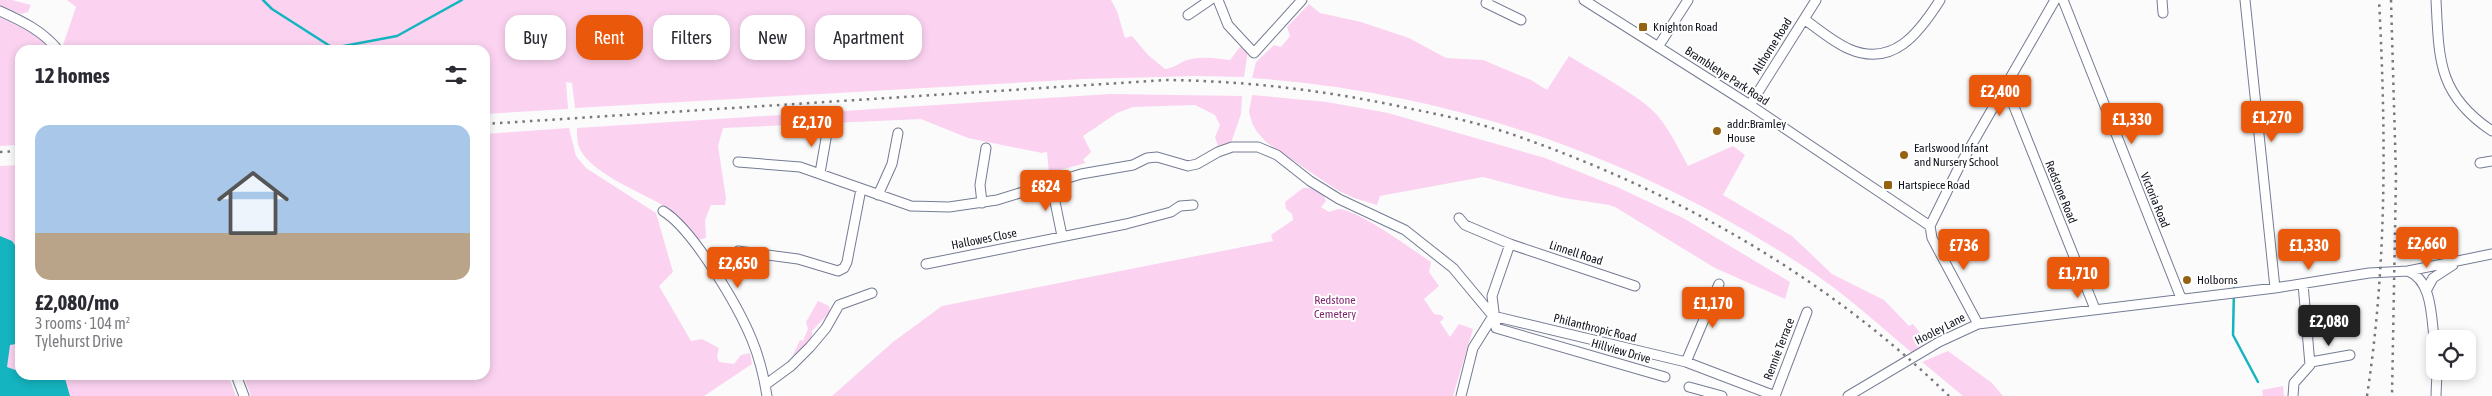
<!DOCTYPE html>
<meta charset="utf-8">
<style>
body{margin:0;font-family:"Asap Condensed",sans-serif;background:#f7f7f7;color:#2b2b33;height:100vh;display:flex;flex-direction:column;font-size:19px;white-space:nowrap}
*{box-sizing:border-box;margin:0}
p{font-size:16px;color:#7c7c81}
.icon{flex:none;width:28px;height:28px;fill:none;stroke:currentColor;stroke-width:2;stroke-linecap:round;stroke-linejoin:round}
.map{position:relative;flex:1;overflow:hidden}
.panel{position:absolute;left:15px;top:45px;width:475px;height:335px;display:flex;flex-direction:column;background:#fff;border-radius:15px;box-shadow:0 2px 8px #0003}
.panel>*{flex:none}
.hud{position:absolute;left:505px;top:15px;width:475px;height:45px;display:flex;gap:10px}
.controls{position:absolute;left:2426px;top:330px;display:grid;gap:10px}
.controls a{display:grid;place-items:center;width:50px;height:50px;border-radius:10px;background:#fff;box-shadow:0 2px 8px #0003;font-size:25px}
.price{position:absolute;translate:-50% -42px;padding:0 11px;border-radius:5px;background:#ea580c;color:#fff;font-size:16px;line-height:32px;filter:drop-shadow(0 1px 2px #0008)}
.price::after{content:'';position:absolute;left:50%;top:30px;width:15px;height:11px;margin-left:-8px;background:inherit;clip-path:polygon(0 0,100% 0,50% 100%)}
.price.active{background:#222;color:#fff}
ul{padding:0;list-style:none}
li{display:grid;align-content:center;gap:10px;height:265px;padding:0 20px}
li+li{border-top:1px solid #e1e1e2}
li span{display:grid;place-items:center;height:155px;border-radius:15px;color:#555}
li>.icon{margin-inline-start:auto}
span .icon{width:90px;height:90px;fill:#fffc;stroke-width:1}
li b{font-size:21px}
h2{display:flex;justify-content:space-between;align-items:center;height:60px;padding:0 20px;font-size:21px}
.pill{padding:0 18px;border-radius:15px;background:#fff;box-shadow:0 2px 8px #0003;font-size:18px;line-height:45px}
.pill.active{background:#ea580c;color:#fff}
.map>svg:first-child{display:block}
.green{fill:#fbd3f1}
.water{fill:#14b4c0}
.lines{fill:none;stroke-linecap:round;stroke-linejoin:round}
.stream{stroke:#14b4c0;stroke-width:2.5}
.minor-casing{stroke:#747c93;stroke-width:11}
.minor{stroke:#fff;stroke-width:9}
.rail{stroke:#76787d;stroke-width:2.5;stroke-dasharray:2.5 5;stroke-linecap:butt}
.poi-dot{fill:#946413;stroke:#fff;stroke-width:2}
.labels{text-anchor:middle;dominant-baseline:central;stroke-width:4;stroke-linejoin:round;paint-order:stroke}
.poi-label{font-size:12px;fill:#12151e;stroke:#fff;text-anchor:start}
.street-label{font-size:12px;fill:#12151e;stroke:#fff}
.park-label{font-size:12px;fill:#7e276f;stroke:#fff}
</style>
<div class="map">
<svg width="2492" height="396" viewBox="0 0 2492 396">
<rect width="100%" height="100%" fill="#fbfbfb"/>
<path class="green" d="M0 0H12L31 5 28 12 21 14 0 6Z
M67 0H1111L1117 11 1125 38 1132 36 1148 55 1165 69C1175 68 1178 63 1187 60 1200 56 1217 58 1230 60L1240 47 1248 51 1244 77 1198 76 1083 79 575 108 572 83 566 82 568 109 485 114V50H67L63 45 76 7Z
M1309 4 1320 13 1361 22 1409 38 1446 58 1483 60 1531 80 1547 90 1569 56C1593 71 1641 96 1658 116 1670 131 1679 149 1688 166L1733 146 1745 155 1723 195 1792 236 1832 274 1884 300 1909 326 1913 324 1927 342 1912 353C1878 324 1844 293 1806 268 1639 158 1453 92 1252 78L1256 62 1274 45 1281 47 1290 36 1287 27Z
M0 17 38 36 53 50H20V145L0 146Z
M1110 94 1242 96 1241 114 1231 143 1218 146 1215 137 1220 125 1215 115 1195 105 1133 107 1117 113 1083 136 1091 152 1083 160 1086 163 1049 173 1047 152 1042 153 968 138 921 119 723 128 718 146 726 198 725 205H711L705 220 706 238 698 240C689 228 681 217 669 209 645 193 586 173 578 144 577 139 577 133 577 128Z
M1252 95 1327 102 1388 113 1545 158 1617 187 1685 219 1790 282 1785 299 1715 268 1615 207 1609 205 1564 198 1483 177 1380 196 1377 205 1354 198 1337 190 1266 142 1257 132 1252 123 1249 112Z
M569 128 576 156 586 168 656 213 673 272 659 286 691 341 702 339 719 348 717 356 719 362 734 364 741 355 750 353 752 364 704 396H251L243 375H485V134Z
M20 165V375H228L236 396H0V166Z
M1303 188H1310L1323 194 1326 201 1321 207 1329 212C1333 211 1336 209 1340 209 1363 213 1410 248 1431 262L1429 272 1439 286 1424 299 1434 314 1441 315 1444 318 1440 322 1450 337 1459 324 1473 329 1453 396H832L893 342 942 306 1273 241 1271 235 1293 220 1292 214 1286 209 1285 202Z
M818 301 829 306 830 312 812 331V338L792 357 800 340 803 341 808 329 806 322Z
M1948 351 1992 383 2003 396H1963L1922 362Z
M2283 386 2284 396H2263L2262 390Z"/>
<path class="water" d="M0 236 12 241 20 252V347L16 344 10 345 7 367 18 371 20 365V375H64L70 396H0Z"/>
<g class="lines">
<path class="stream" d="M263 0 272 9 333 48 397 36 462 0
M2234 288 2233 335 2258 382"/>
<defs>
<path id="minor" d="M1218 0 1228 25 1254 53 1302 0
M1488 0 1486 3 1521 20
M1584 0 1750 105 1930 226
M2063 0 2181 298
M2162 0 2163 13
M2245 0 2275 288
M2436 0C2439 60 2438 95 2492 131
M0 11C22 21 43 31 58 50
M1188 15 1210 0
M1804 19C1818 29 1833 42 1849 49 1893 68 1919 33 1940 0
M1658 47 1688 0
M2005 84 2095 309
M1750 105 1816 0
M738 162 800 167 911 206 949 207 997 200 1081 174 1133 165 1147 158 1157 157 1188 166 1197 164 1218 152 1232 147H1258L1277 155 1310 181 1339 199 1405 230 1453 268 1493 316 1686 362 1775 396
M2480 163 2492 161
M820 173 828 127
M1051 182 1062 236
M878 195 892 164 898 133
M982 203 980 185 986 148
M663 211C693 229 738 306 752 340 759 357 764 377 767 396
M1459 218 1465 225 1510 244 1492 296 1496 328 1665 377
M1510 244 1635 286
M738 251 798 259 838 271 844 268 847 262 861 189
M926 264 1126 224 1171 212 1180 206 1193 205
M2408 271C2434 281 2431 322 2435 346
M2427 289 2433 278 2453 265
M1978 324 1932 238 1930 226 1960 165 2055 0
M1686 362 1719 284
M2311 362 2350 355
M236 375 244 396
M765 385 791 366 810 347 826 328 839 305 872 293
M1689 387 1722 396
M1461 396 1473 348 1493 316
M1775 396 1807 312
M1848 396 1939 342 1978 324 2275 288 2369 273 2408 271 2492 254
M2293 396 2294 383 2310 365 2303 284
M2436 396 2437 371"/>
</defs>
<use href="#minor" class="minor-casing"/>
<use href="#minor" class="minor"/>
<path class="rail" d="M2391 0 2396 176 2392 396
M485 124 1166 80C1249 81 1330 91 1412 109 1447 116 1483 124 1517 136 1677 192 1827 277 1949 396
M0 152 20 151
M2367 396C2387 264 2386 133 2379 0"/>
</g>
<g class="poi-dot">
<rect x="1638" y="22" width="10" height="10" rx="2.5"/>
<circle cx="1717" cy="131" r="5"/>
<circle cx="1904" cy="155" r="5"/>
<rect x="1883" y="180" width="10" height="10" rx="2.5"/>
<circle cx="2187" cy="280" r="5"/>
</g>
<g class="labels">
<g class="poi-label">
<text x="1653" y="27">Knighton Road</text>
<text x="1727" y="124">addr:Bramley<tspan x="1727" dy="14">House</tspan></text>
<text x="1914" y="148">Earlswood Infant<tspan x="1914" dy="14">and Nursery School</tspan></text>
<text x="1898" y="185">Hartspiece Road</text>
<text x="2197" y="280">Holborns</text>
</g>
<g class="street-label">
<text transform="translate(1772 46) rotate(-58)">Althorne Road</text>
<text transform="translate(1727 76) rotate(33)">Brambletye Park Road</text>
<text transform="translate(2061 192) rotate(68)">Redstone Road</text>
<text transform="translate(2155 200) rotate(68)">Victoria Road</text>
<text transform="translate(984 239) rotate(-11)">Hallowes Close</text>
<text transform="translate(1576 253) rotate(18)">Linnell Road</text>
<text transform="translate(1595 328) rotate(14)">Philanthropic Road</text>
<text transform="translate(1940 329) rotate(-27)">Hooley Lane</text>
<text transform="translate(1779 349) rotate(-69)">Rennie Terrace</text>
<text transform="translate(1621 351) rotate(16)">Hillview Drive</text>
</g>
<g class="park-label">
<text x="1335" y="300">Redstone<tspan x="1335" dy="14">Cemetery</tspan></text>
</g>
</g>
</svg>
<div class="controls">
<a><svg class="icon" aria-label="locate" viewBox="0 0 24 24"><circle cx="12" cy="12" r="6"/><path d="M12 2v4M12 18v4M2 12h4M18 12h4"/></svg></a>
</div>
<b class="price" style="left:2000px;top:117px">£2,400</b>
<b class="price" style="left:2272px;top:143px">£1,270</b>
<b class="price" style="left:2132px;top:145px">£1,330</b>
<b class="price" style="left:812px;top:148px">£2,170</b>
<b class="price" style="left:1046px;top:212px">£824</b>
<b class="price" style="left:2427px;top:269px">£2,660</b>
<b class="price" style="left:1964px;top:271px">£736</b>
<b class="price" style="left:2309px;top:271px">£1,330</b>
<b class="price" style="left:738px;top:289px">£2,650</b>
<b class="price" style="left:2078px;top:299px">£1,710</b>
<b class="price" style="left:1713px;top:329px">£1,170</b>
<b class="price active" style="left:2329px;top:347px">£2,080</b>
<div class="hud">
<a class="pill">Buy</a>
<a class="pill active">Rent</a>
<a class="pill">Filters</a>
<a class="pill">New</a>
<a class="pill">Apartment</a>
</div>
<section class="panel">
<h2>12 homes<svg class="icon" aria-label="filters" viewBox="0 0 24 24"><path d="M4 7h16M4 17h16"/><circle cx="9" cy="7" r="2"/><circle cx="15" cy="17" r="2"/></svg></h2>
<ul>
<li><span style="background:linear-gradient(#a9c7e8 70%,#b9a48a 0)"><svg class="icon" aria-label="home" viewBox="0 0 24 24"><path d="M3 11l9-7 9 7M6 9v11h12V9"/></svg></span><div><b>£2,080/mo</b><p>3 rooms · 104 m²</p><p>Tylehurst Drive</p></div></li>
</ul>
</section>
</div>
